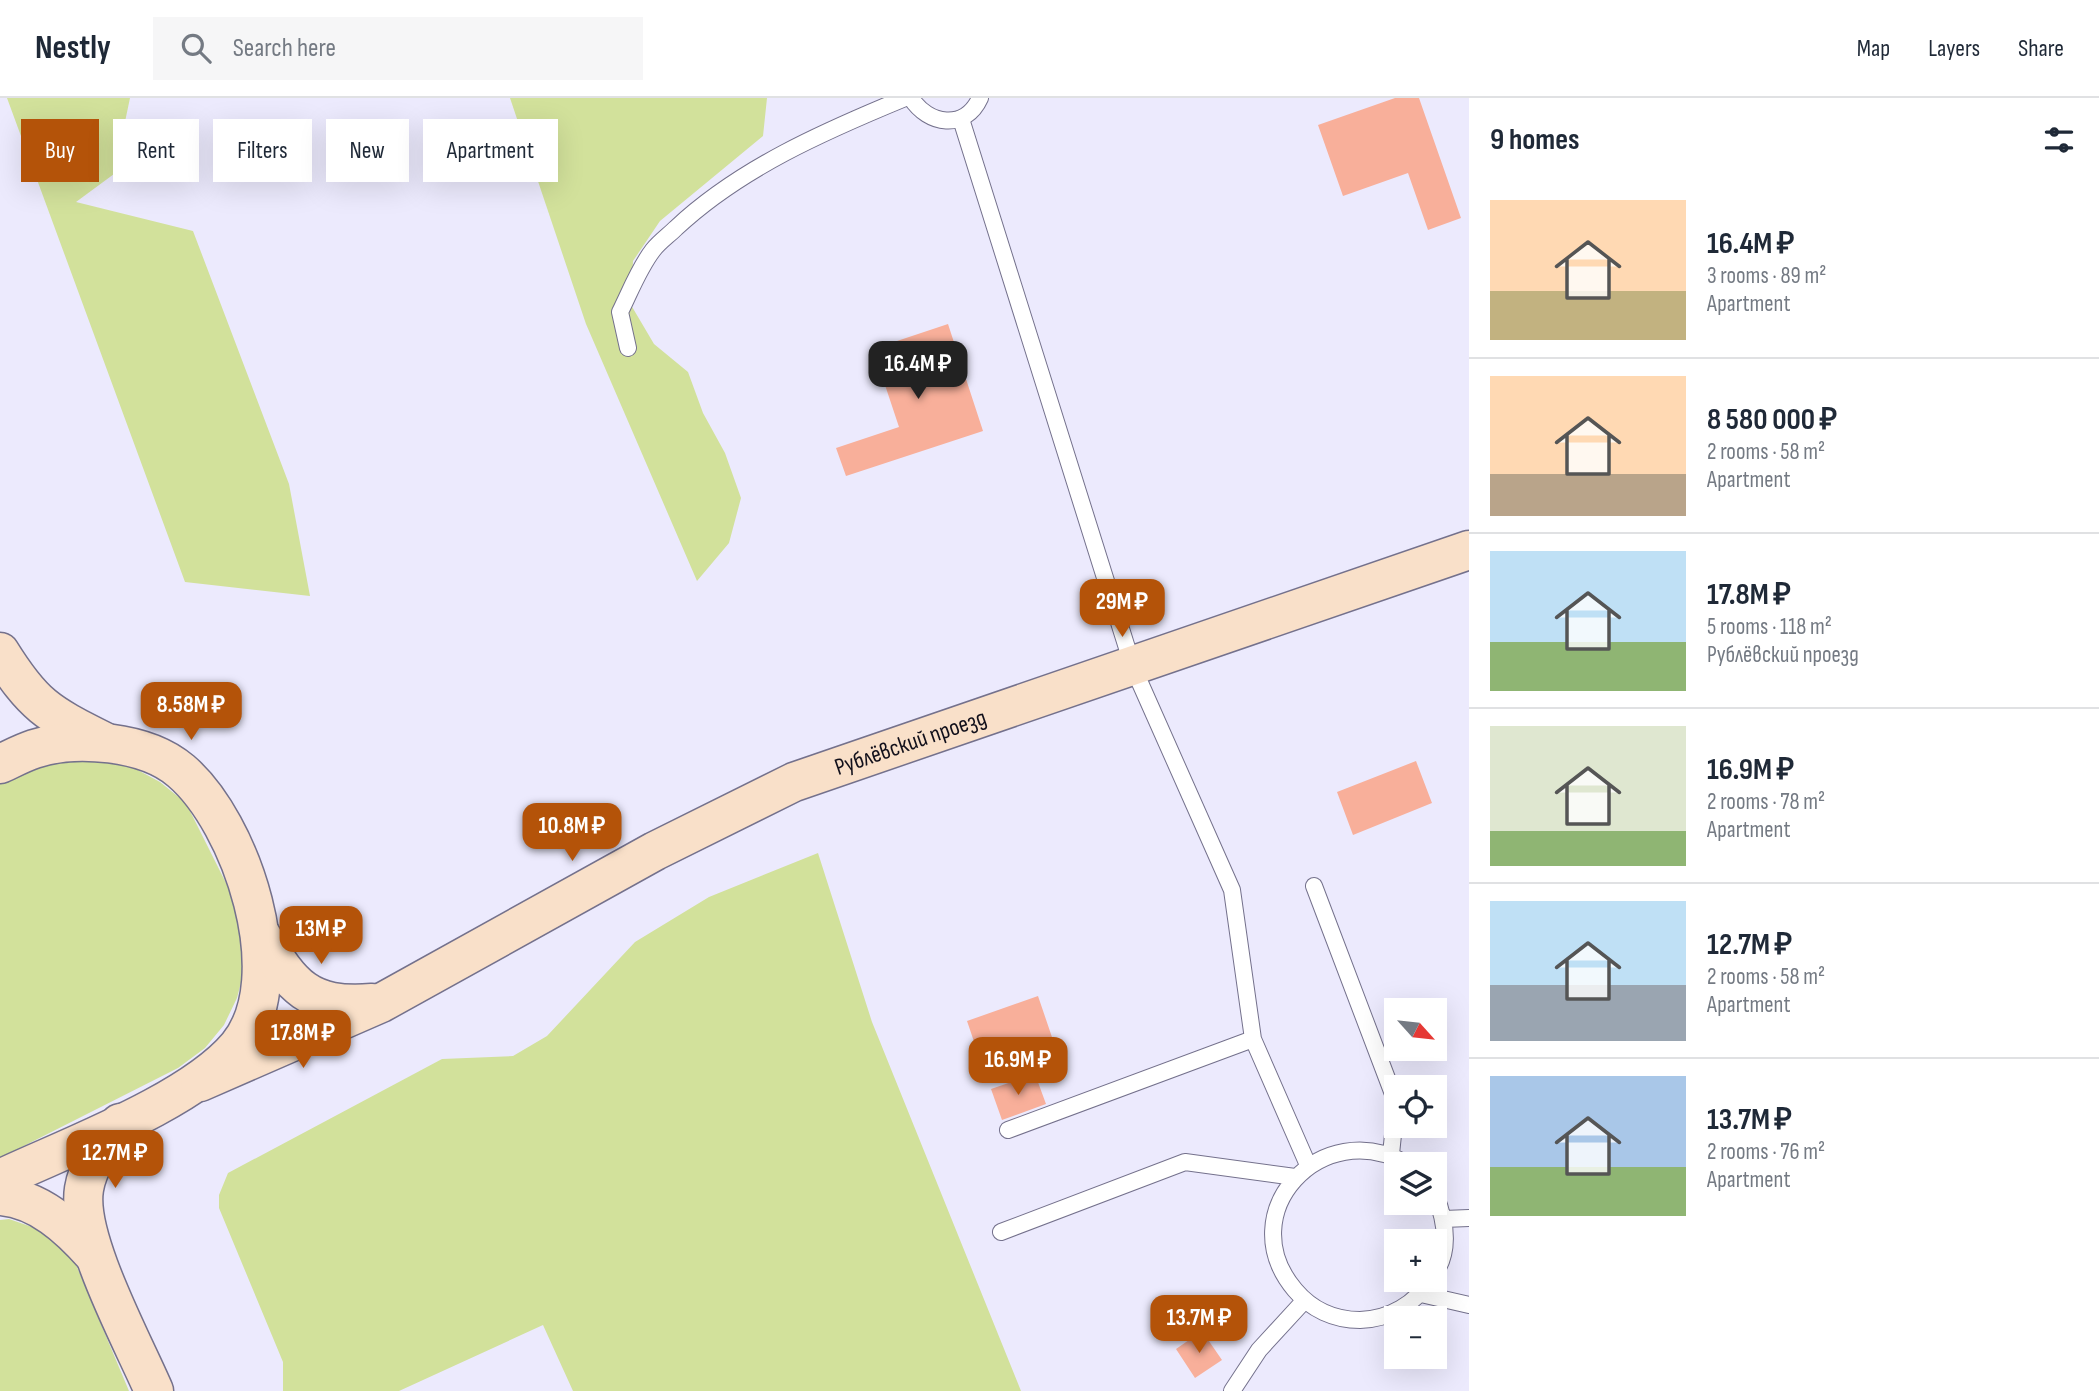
<!DOCTYPE html>
<meta charset="utf-8">
<style>
body{margin:0;font-family:"Sofia Sans Condensed",sans-serif;background:#f6f6f7;color:#1f2937;height:100vh;display:flex;flex-direction:column;font-size:26px;white-space:nowrap}
*{box-sizing:border-box;margin:0}
p{font-size:23px;color:#747a83}
.icon{flex:none;width:38px;height:38px;fill:none;stroke:currentColor;stroke-width:2;stroke-linecap:round;stroke-linejoin:round}
.map{position:relative;flex:1;overflow:hidden}
.panel{display:flex;flex-direction:column;background:#fff;width:630px}
.panel>*{flex:none}
.guide{position:absolute;left:21px;top:21px;width:665px;height:63px;display:flex;gap:14px}
.needle{width:46px;rotate:117deg}
.tools{position:absolute;left:1384px;top:900px;display:grid;gap:14px}
.tools a{display:grid;place-items:center;width:63px;height:63px;border-radius:0px;background:#fff;box-shadow:0 7px 28px #0002;font-size:35px}
.price{position:absolute;translate:-50% -60px;padding:0 16px;border-radius:14px;background:#b45309;color:#fff;font-size:23px;line-height:46px;filter:drop-shadow(0 2px 4px #0008)}
.price::after{content:'';position:absolute;left:50%;top:42px;width:21px;height:16px;margin-left:-10px;background:inherit;clip-path:polygon(0 0,100% 0,50% 100%)}
.price.current{background:#222;color:#fff}
ul{padding:0;list-style:none}
li{display:flex;align-items:center;gap:21px;height:175px;padding:0 21px}
li+li{border-top:2px solid #e0e1e3}
li span{display:grid;place-items:center;flex:none;width:196px;height:140px;border-radius:0px;color:#555}
li>.icon{margin-inline-start:auto}
span .icon{width:84px;height:84px;fill:#fffc;stroke-width:1}
li b{font-size:30px}
h2{display:flex;justify-content:space-between;align-items:center;height:84px;padding:0 21px;font-size:30px}
.chip{padding:0 24px;border-radius:0px;background:#fff;box-shadow:0 7px 28px #0002;font-size:24px;line-height:63px}
.chip.current{background:#b45309;color:#fff}
header{display:flex;align-items:center;gap:42px;box-sizing:border-box;height:98px;padding:0 35px;background:#fff;border-bottom:2px solid #e0e1e3}
header strong{font-size:33px}
nav{display:flex;gap:38px;margin-inline-start:auto;font-size:24px}
.search{width:490px;height:63px;background:#f6f6f7;display:flex;align-items:center;gap:18px;box-sizing:border-box;padding:0 24px;border-radius:0px;color:#747a83;font-size:26px}
main{display:flex;flex:1;min-height:0}
.map>svg:first-child{display:block}
.green{fill:#d2e19b}
.building{fill:#f8af9a}
.lines{fill:none;stroke-linecap:round;stroke-linejoin:round}
.lane-casing{stroke:#74718c;stroke-width:18}
.secondary-casing{stroke:#74718c;stroke-width:41}
.lane{stroke:#fff;stroke-width:16}
.secondary{stroke:#f9e0c9;stroke-width:38}
.labels{text-anchor:middle;dominant-baseline:central;stroke-width:6;stroke-linejoin:round;paint-order:stroke}
.street-label{font-size:24px;fill:#12101b;stroke:#fafafa}
</style>
<header>
<strong>Nestly</strong>
<div class="search"><svg class="icon" aria-label="search" viewBox="0 0 24 24"><circle cx="10" cy="10" r="6"/><path d="M15 15l6 6"/></svg>Search here</div>
<nav><a>Map</a><a>Layers</a><a>Share</a></nav>
</header>
<main>
<div class="map">
<svg width="1469" height="1293" viewBox="0 0 1469 1293">
<rect width="100%" height="100%" fill="#eceafd"/>
<path class="green" d="M7 0H130L114 76 76 104 193 133 289 386 310 498 185 484Z
M510 0H767L763 38 660 123 633 163 631 207 654 246 688 274 703 315 725 355 741 400 729 445 697 483 586 226Z
M77 661 110 663 134 670 160 684 186 705 240 813 245 869 237 900 224 927 205 950 178 970 0 1060V684L39 665Z
M818 755 872 924 1021 1293H573L543 1227 399 1293H283V1264L219 1110V1097L228 1075 442 961 513 958 547 938 635 844 709 799Z
M9 1121 35 1130 72 1157 129 1293H0V1122Z"/>
<path class="building" d="M1395 0H1419L1461 120 1428 132 1408 75 1343 98 1318 27Z
M948 226 983 333 846 378 836 350 899 329 873 251Z
M1416 663 1432 705 1353 737 1337 694Z
M1038 898 1054 945 983 970 967 923Z
M1035 976 1046 1006 1002 1022 991 991Z
M1202 1233 1222 1262 1195 1280 1176 1251Z"/>
<g class="lines">
<defs>
<path id="lane" d="M911 0C928 27 965 33 980 0
M961 21 1133 569 1232 792 1253 941 1308 1067
M628 250 620 214C630 194 639 170 653 152 659 144 669 137 676 130 740 70 825 33 905 0
M1314 788 1396 1004
M1008 1032 1253 941
M1391 1056 1396 1008
M1407 1066C1322 1016 1230 1115 1295 1192 1311 1211 1334 1222 1360 1222 1390 1221 1415 1206 1431 1181
M1435 1096C1445 1121 1451 1151 1435 1175
M1444 1121 1469 1120
M1001 1134 1185 1064 1295 1079
M1421 1196 1469 1207
M1232 1293 1259 1252 1304 1203"/>
<g id="secondary">
<path d="M0 554C33 607 47 615 103 643"/>
<path d="M0 666C11 661 22 655 34 651 76 637 146 643 181 673 241 724 294 880 238 948 191 1004 68 1049 0 1081"/>
<path d="M261 837C292 889 308 910 372 905"/>
<path id="s1" d="M200 984 381 905 655 753 794 684 1469 452"/>
<path d="M120 1025C105 1045 88 1066 84 1091 76 1140 133 1244 154 1293"/>
<path d="M0 1098C39 1101 69 1129 94 1157"/>
</g>
</defs>
<use href="#lane" class="lane-casing"/>
<use href="#secondary" class="secondary-casing"/>
<use href="#lane" class="lane"/>
<use href="#secondary" class="secondary"/>
</g>
<g class="labels">
<g class="street-label">
<text stroke="none"><textPath href="#s1" startOffset="789">Рублёвский проезд</textPath></text>
</g>
</g>
</svg>
<div class="tools">
<a><svg class="needle" viewBox="-14 -14 28 28"><path d="M0-13l5 13h-10z" fill="#e53935"/><path d="M0 13l5-13h-10z" fill="#747a83"/></svg></a>
<a><svg class="icon" aria-label="locate" viewBox="0 0 24 24"><circle cx="12" cy="12" r="6"/><path d="M12 2v4M12 18v4M2 12h4M18 12h4"/></svg></a>
<a><svg class="icon" aria-label="layers" viewBox="0 0 24 24"><path d="M12 4l9 5-9 5-9-5zM3 14l9 5 9-5"/></svg></a>
<a>+</a>
<a>−</a>
</div>
<b class="price current" style="left:918px;top:303px">16.4M ₽</b>
<b class="price" style="left:1122px;top:541px">29M ₽</b>
<b class="price" style="left:191px;top:644px">8.58M ₽</b>
<b class="price" style="left:572px;top:765px">10.8M ₽</b>
<b class="price" style="left:321px;top:868px">13M ₽</b>
<b class="price" style="left:303px;top:972px">17.8M ₽</b>
<b class="price" style="left:1018px;top:999px">16.9M ₽</b>
<b class="price" style="left:115px;top:1092px">12.7M ₽</b>
<b class="price" style="left:1199px;top:1257px">13.7M ₽</b>
<div class="guide">
<a class="chip current">Buy</a>
<a class="chip">Rent</a>
<a class="chip">Filters</a>
<a class="chip">New</a>
<a class="chip">Apartment</a>
</div>
</div>
<section class="panel">
<h2>9 homes<svg class="icon" aria-label="filters" viewBox="0 0 24 24"><path d="M4 7h16M4 17h16"/><circle cx="9" cy="7" r="2"/><circle cx="15" cy="17" r="2"/></svg></h2>
<ul>
<li><span style="background:linear-gradient(#ffd9b3 65%,#c2b280 0)"><svg class="icon" aria-label="home" viewBox="0 0 24 24"><path d="M3 11l9-7 9 7M6 9v11h12V9"/></svg></span><div><b>16.4M ₽</b><p>3 rooms · 89 m²</p><p>Apartment</p></div></li>
<li><span style="background:linear-gradient(#ffd9b3 70%,#b9a48a 0)"><svg class="icon" aria-label="home" viewBox="0 0 24 24"><path d="M3 11l9-7 9 7M6 9v11h12V9"/></svg></span><div><b>8 580 000 ₽</b><p>2 rooms · 58 m²</p><p>Apartment</p></div></li>
<li><span style="background:linear-gradient(#bfe0f5 65%,#8fb573 0)"><svg class="icon" aria-label="home" viewBox="0 0 24 24"><path d="M3 11l9-7 9 7M6 9v11h12V9"/></svg></span><div><b>17.8M ₽</b><p>5 rooms · 118 m²</p><p>Рублёвский проезд</p></div></li>
<li><span style="background:linear-gradient(#dfe7d0 75%,#8fb573 0)"><svg class="icon" aria-label="home" viewBox="0 0 24 24"><path d="M3 11l9-7 9 7M6 9v11h12V9"/></svg></span><div><b>16.9M ₽</b><p>2 rooms · 78 m²</p><p>Apartment</p></div></li>
<li><span style="background:linear-gradient(#bfe0f5 60%,#9aa5b1 0)"><svg class="icon" aria-label="home" viewBox="0 0 24 24"><path d="M3 11l9-7 9 7M6 9v11h12V9"/></svg></span><div><b>12.7M ₽</b><p>2 rooms · 58 m²</p><p>Apartment</p></div></li>
<li><span style="background:linear-gradient(#a9c7e8 65%,#8fb573 0)"><svg class="icon" aria-label="home" viewBox="0 0 24 24"><path d="M3 11l9-7 9 7M6 9v11h12V9"/></svg></span><div><b>13.7M ₽</b><p>2 rooms · 76 m²</p><p>Apartment</p></div></li>
</ul>
</section>
</main>
